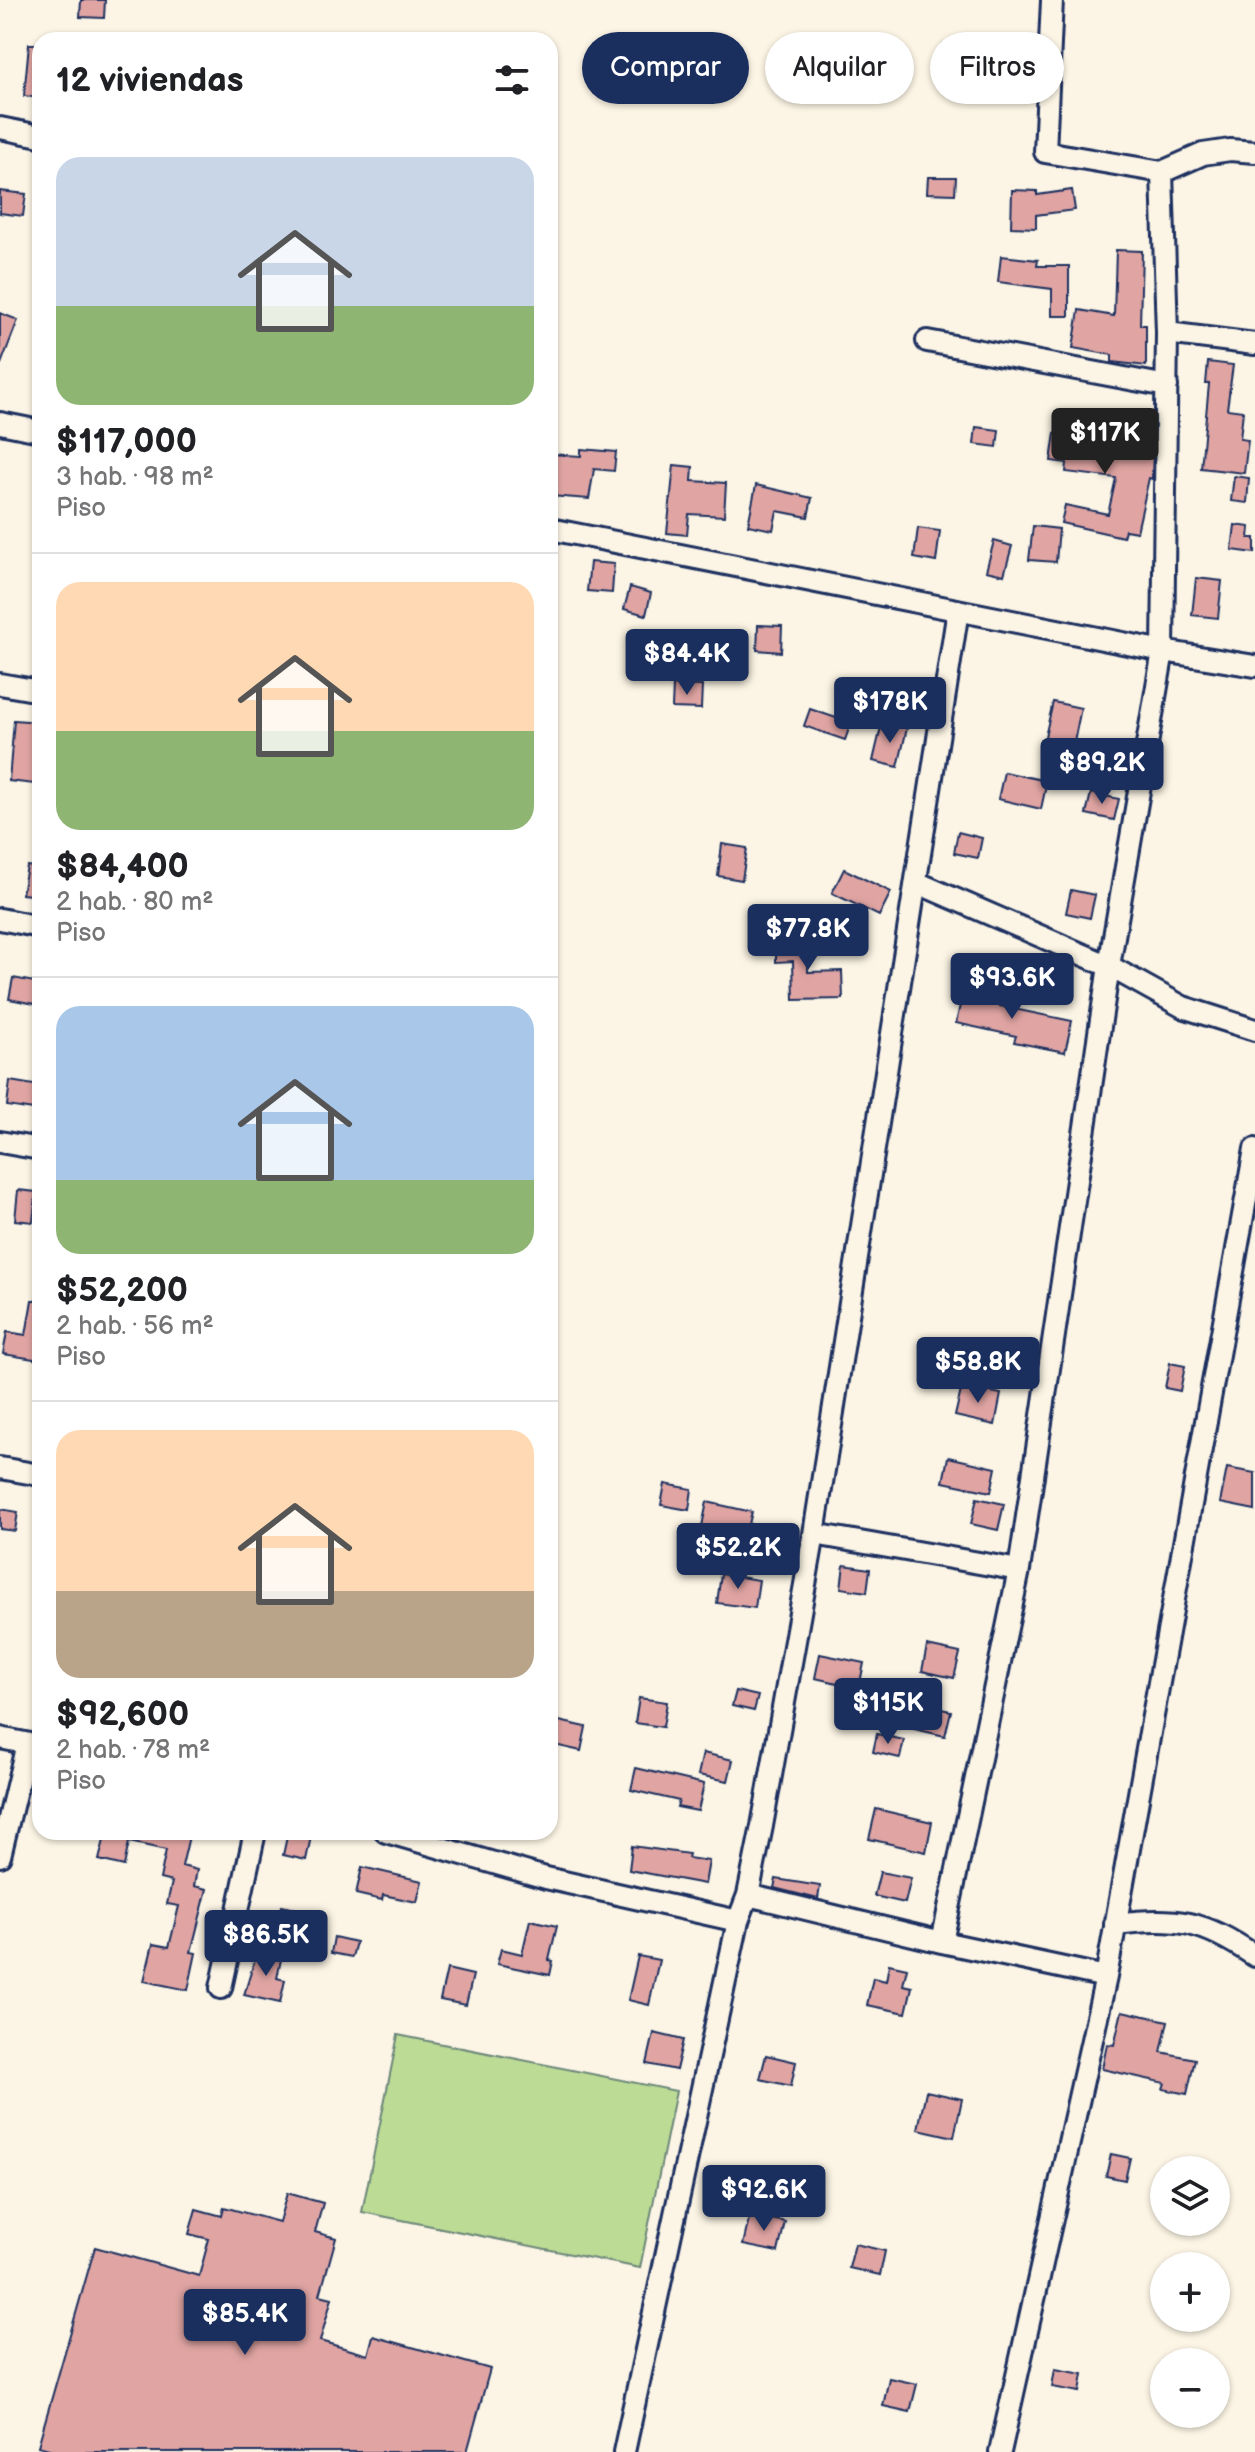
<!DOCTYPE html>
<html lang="es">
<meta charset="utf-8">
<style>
body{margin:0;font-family:"Balsamiq Sans",sans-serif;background:#f6f6f6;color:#202124;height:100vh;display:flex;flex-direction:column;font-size:30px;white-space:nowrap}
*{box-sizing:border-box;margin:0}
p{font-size:26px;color:#757577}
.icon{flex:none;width:44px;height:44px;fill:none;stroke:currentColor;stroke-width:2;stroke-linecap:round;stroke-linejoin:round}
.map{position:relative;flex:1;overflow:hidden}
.drawer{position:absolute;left:32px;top:32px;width:526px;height:1808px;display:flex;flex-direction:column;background:#fff;border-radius:24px;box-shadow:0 2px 6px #0004}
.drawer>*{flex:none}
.top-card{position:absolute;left:582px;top:32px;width:552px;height:72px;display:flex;gap:16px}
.tools{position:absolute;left:1150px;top:2156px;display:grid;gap:16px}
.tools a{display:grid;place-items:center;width:80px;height:80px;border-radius:50%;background:#fff;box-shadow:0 2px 6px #0004;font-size:40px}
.price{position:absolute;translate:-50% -68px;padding:0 18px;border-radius:8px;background:#1b2f5e;color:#fff;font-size:26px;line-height:52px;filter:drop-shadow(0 2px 4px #0008)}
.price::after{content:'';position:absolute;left:50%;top:48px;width:24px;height:18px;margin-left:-12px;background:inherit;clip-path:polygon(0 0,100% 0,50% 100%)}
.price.selected{background:#222;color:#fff}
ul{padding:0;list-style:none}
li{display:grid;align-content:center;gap:16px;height:424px;padding:0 24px}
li+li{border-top:2px solid #e0e0e0}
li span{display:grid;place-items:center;height:248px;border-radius:24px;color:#555}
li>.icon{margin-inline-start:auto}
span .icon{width:144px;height:144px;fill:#fffc;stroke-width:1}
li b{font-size:34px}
h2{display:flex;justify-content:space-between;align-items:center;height:96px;padding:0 24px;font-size:34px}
.tag{padding:0 28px;border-radius:36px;background:#fff;box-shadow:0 2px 6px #0004;font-size:28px;line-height:72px}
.tag.selected{background:#1b2f5e;color:#fff}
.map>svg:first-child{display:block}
.green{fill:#bcdc95;stroke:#6c867a;stroke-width:2}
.building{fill:#e0a5a3;stroke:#1b2f5e;stroke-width:2}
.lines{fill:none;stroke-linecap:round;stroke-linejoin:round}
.street-casing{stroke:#1b2f5e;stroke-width:26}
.street{stroke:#fcf5e5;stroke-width:20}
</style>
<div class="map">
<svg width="1255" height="2452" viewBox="0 0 1255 2452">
<rect width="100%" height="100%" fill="#fcf5e5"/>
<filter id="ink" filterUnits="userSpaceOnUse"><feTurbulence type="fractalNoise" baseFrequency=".0125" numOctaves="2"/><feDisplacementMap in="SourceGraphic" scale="16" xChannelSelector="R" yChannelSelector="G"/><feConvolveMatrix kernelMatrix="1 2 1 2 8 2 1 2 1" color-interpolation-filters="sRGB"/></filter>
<g filter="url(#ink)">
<path class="green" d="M398 2035 676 2091 640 2268 362 2212Z"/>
<path class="building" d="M81 0H105L104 18 80 17Z
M29 44H40V98L24 96Z
M943 44 967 45 963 90 939 88Z
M928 177H956L955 194 927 193Z
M1012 190 1037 191V195L1072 190 1075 210 1036 215V228L1011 227Z
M0 191 26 194 23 216 0 213Z
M1116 250 1142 251 1140 325H1146V366L1112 362V355L1073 348 1079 310 1114 316Z
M1001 256 1038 260 1037 266H1069V316H1052V289L998 282Z
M0 313 18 320 1 364H0Z
M1208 362 1233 365 1227 409 1243 411 1240 439 1248 440 1244 473 1201 468 1209 384H1206Z
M1070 411 1090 412 1089 438 1153 448 1152 479 1149 478 1137 532 1125 530 1123 537 1061 523 1065 505 1108 514 1116 478 1066 472 1067 463 1051 461 1055 433 1069 435Z
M976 427 999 430 997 447 974 444Z
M581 449 616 452 614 471 594 469 589 499 550 496V454L581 456Z
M674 465 693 467 692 481 726 483 724 516 689 514 687 535 667 533Z
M1234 476 1249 478 1247 503 1231 501Z
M756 485 812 498 808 517 777 511 773 530 748 525Z
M1235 525 1250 527 1249 538H1255V553L1232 550Z
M1033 526 1059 529 1056 562 1029 560Z
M918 528 940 531 936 562 914 558Z
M994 541 1012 546 1004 575 986 571Z
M590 562 614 564 612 593 587 591Z
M1196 578 1222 581 1218 618 1192 615Z
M630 587 651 593 646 615 624 609Z
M758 625 782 626 781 652 757 650Z
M673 685 702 686 701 709 672 708Z
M1053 702 1081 708 1073 747 1044 741Z
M810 709 851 723 845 740 804 726Z
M14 720 40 722 34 784 9 781Z
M882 723 907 728 898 767 873 761Z
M1004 772 1047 781 1041 809 998 799Z
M1091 793 1119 799 1114 820 1086 814Z
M958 832 982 838 978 858 954 853Z
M722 844 747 848 742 880 718 876Z
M27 866 40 868V896L22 894Z
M844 869 891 892 879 916 832 893Z
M1071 890 1095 895 1090 918 1066 913Z
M776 938H808V972L842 971 843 999 794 1000 793 961 776 962Z
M13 978 40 983V1005L9 999Z
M964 987 1003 995 1000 1006 1072 1021 1065 1052 1014 1042 1016 1036 956 1023Z
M10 1081 40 1086V1111L7 1106Z
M18 1190 36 1192 33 1222 15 1220Z
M32 1300H40V1360L3 1354 7 1332 26 1335Z
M1170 1363 1185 1366 1180 1391 1165 1388Z
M962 1386 1001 1394 995 1425 955 1416Z
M948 1457 996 1468 991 1492 943 1482Z
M1227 1468 1255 1473V1510L1220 1503Z
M665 1484 692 1489 689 1510 661 1505Z
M977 1498 1004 1504 998 1530 971 1524Z
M707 1502 752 1512 746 1536 702 1526Z
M0 1509 18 1512 15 1531 0 1529Z
M844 1565 870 1569 867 1592 841 1588Z
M721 1574 759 1580 755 1608 717 1603Z
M927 1646 960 1653 954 1678 922 1671Z
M820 1654 864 1663 859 1688 815 1678Z
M736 1691 758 1696 754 1711 732 1706Z
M639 1698 667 1702 663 1727 635 1723Z
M906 1702 951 1711 945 1736 901 1726Z
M550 1719 586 1727 581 1751 550 1744Z
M877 1734 904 1740 900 1758 873 1752Z
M703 1753 733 1760 728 1781 698 1775Z
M636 1768 704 1784 698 1811 677 1807 679 1801 631 1790Z
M876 1809 932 1822 926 1852 869 1839Z
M106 1832H190L182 1866 197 1870 194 1886 207 1889 191 1952 196 1953 188 1990 144 1981 153 1944 169 1947 179 1906 167 1904 172 1882 160 1879 166 1850 129 1842 124 1866 99 1860Z
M288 1832H312L306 1860 283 1855Z
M632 1846 689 1854 688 1858 709 1861 705 1884 629 1870Z
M362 1867 422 1881 417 1902 383 1895 382 1900 356 1894Z
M880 1872 911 1878 905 1903 874 1896Z
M776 1879 820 1886 818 1899 774 1888Z
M282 1906 320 1914 315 1934 277 1926Z
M530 1920 557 1926 549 1960 553 1961 550 1975 497 1964 501 1949 522 1954Z
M334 1937 356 1942 352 1957 331 1953Z
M258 1949 282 1955 277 1978 285 1980 280 2003 244 1995Z
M638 1956 659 1960 649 2005 628 2000Z
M889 1964 907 1968 903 1985 912 1987 906 2013 867 2005 873 1978 886 1981Z
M447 1969 473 1975 466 2005 440 2000Z
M1122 2011 1168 2021 1161 2052 1195 2059 1187 2094 1163 2089 1165 2083 1102 2069 1107 2044 1114 2045Z
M654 2033 683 2040 676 2070 647 2064Z
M766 2055 796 2062 791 2086 760 2079Z
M926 2091 962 2099 954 2137 918 2129Z
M1111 2154 1130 2158 1125 2180 1106 2176Z
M287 2193 323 2203 315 2232 336 2238 320 2295 332 2298 320 2341 368 2355 373 2336 490 2369 467 2452H60L38 2446 95 2247 199 2276 209 2239 189 2234 196 2209 222 2216 224 2207 279 2222Z
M750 2214 785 2222 778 2252 743 2245Z
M855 2244 885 2251 880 2275 849 2268Z
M1055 2369 1083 2374 1080 2392 1052 2387Z
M889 2378 917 2384 910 2412 883 2406Z"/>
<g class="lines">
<defs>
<path id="street" d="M1052 0 1045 152 1162 172 1203 154 1230 150 1255 152
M0 128 40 136
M1167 333 1255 344
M927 341 1167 386
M0 423 40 431
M550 529 1163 651 1255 666
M0 684 40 691
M918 883 1109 966 1183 1007 1255 1030
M0 919 40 927
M0 1142 40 1149
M0 1468 40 1475
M814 1534 1019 1570
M0 1738 40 1746
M386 1832 546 1878 738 1921
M0 1856 27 1744
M748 1895 942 1942 1106 1977
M1115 1924C1178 1917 1202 1920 1255 1956
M942 1942 1019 1570 1109 966 1163 651 1167 333 1162 172
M221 1988 255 1832
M624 2452 738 1921 748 1895 762 1826 814 1534 958 610
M1000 2452 1106 1977 1255 1149"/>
</defs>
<use href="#street" class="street-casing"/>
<use href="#street" class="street"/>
</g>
</g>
</svg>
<div class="tools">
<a><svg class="icon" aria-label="layers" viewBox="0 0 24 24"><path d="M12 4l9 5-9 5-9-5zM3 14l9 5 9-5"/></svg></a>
<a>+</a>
<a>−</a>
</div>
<b class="price selected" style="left:1105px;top:476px">$117K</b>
<b class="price" style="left:687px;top:697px">$84.4K</b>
<b class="price" style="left:890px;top:745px">$178K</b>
<b class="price" style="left:1102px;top:806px">$89.2K</b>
<b class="price" style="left:808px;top:972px">$77.8K</b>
<b class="price" style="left:1012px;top:1021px">$93.6K</b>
<b class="price" style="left:978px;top:1405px">$58.8K</b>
<b class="price" style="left:738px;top:1591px">$52.2K</b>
<b class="price" style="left:888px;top:1746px">$115K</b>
<b class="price" style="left:266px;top:1978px">$86.5K</b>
<b class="price" style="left:764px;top:2233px">$92.6K</b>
<b class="price" style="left:245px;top:2357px">$85.4K</b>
<div class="top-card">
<a class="tag selected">Comprar</a>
<a class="tag">Alquilar</a>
<a class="tag">Filtros</a>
</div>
<section class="drawer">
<h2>12 viviendas<svg class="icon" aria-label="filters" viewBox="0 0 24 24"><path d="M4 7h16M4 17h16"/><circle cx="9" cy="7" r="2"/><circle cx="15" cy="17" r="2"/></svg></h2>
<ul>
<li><span style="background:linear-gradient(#c9d6e8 60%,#8fb573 0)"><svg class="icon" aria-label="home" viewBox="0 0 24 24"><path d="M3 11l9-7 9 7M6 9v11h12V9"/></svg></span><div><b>$117,000</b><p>3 hab. · 98 m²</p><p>Piso</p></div></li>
<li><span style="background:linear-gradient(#ffd9b3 60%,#8fb573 0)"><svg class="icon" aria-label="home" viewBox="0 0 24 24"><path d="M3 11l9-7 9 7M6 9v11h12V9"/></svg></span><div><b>$84,400</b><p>2 hab. · 80 m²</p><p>Piso</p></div></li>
<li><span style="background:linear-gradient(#a9c7e8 70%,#8fb573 0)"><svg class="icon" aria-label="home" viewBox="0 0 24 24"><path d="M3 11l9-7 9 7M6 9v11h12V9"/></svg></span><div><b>$52,200</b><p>2 hab. · 56 m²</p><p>Piso</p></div></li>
<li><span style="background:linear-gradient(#ffd9b3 65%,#b9a48a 0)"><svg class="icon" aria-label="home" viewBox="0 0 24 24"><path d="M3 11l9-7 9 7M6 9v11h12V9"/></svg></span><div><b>$92,600</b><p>2 hab. · 78 m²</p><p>Piso</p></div></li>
</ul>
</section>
</div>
